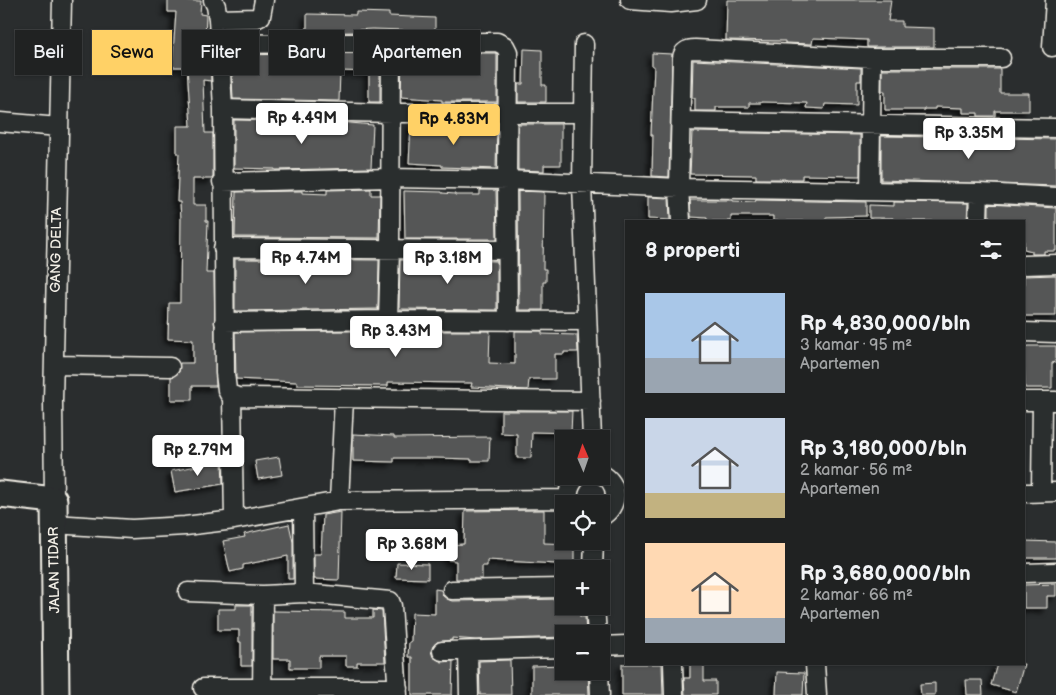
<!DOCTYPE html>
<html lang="id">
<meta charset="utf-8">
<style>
body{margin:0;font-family:"Balsamiq Sans",sans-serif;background:#282a2a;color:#f1f3f6;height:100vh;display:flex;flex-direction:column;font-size:19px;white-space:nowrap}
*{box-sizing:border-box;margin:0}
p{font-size:16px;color:#a2a4a5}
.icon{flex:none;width:28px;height:28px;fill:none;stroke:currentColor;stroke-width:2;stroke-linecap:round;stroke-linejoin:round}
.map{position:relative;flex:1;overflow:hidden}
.drawer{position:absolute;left:625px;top:220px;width:400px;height:445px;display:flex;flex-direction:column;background:#202222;border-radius:0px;box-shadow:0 1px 4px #0004,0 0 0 1px #3d3f40}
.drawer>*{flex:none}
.top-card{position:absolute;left:15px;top:30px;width:475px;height:45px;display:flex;gap:10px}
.needle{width:32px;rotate:358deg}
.fabs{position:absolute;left:555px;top:430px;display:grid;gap:10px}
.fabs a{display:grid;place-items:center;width:55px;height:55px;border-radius:0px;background:#202222;box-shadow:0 1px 4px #0004,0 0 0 1px #3d3f40;font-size:25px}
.price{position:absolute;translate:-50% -42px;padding:0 11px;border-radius:5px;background:#fff;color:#222;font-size:16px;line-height:32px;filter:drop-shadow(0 1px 2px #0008)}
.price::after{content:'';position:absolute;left:50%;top:30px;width:15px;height:11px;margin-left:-8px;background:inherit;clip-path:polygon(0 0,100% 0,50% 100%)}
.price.current{background:#ffd166;color:#111}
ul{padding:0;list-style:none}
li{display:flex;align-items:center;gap:15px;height:125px;padding:0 20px}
li span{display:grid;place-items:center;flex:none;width:140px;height:100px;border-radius:0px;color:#555}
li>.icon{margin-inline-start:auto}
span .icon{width:60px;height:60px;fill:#fffc;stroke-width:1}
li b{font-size:21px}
h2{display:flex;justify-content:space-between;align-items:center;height:60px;padding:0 20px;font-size:21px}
.chip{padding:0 18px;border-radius:0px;background:#202222;box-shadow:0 1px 4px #0004,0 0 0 1px #3d3f40;font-size:18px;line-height:45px}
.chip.current{background:#ffd166;color:#111}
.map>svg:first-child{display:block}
.building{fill:#555756;stroke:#f4f1e8;filter:url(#shadow)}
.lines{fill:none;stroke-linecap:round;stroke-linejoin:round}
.minor-casing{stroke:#f4f1e8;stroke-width:21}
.secondary-casing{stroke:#f4f1e8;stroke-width:29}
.minor{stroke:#2a2d2e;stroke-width:18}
.secondary{stroke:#2a2d2e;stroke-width:25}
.labels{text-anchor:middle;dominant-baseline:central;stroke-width:4;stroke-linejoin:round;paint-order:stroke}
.street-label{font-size:14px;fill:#f4f1e8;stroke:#2a2d2e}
</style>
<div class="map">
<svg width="1056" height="695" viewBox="0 0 1056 695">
<defs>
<filter id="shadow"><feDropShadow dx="-4.5" dy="4.5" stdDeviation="2.5" flood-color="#0009"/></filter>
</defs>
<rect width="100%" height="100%" fill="#2a2d2e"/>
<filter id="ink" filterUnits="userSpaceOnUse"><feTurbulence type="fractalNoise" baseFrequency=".02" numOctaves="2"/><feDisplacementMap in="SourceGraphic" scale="10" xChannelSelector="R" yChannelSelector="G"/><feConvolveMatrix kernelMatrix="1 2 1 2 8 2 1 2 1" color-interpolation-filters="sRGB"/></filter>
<g filter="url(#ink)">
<path class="building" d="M168 0 201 1 200 14 206 15 205 40H209L211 81 203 80 205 133H213V177L212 179H193V205H206V221H208L206 273H214L216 386H192V400H171V377L179 372 180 363H193V340L168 339 169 303H180L181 219 180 202H177L179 153H177V126H191L187 67H172L176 12H168Z
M727 0H891L888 21H902V27L934 28V47H867V40L843 39 813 38 812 44 785 43V41L726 40Z
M356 12 389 13V16L435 18V32H403V30L372 29 354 30V32L307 33V14L356 15Z
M524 49 542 50V85H546V102H518V84H523Z
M380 53V102H369V72L340 71 339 101 233 99 231 55Z
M418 53H495L497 54V102H442V100L401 97 402 57H417Z
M652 53 672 54 669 177 652 176 653 135H651L654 66H652Z
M693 60 861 68V81H857V105L825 104 824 109 806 108 807 103 761 102V103H749V107H716V111H695V98H692Z
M882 69H1000V93H1029V111H995V116H978V113H963V108L935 107V109H924V110H885V91H882Z
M234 120 339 122 373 125 371 168 275 170V169L234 168Z
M411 124H468V125L491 126V124H497L496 169 442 167V165L409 163Z
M518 124H561V165H544V171L518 170Z
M692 132 860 135V176L802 175V179H756V175L690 174Z
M881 136 1056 139V186L881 180Z
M371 189V195H380L379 238 235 237 236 192 302 191V193L327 194V190Z
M480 190H496L497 239H405L404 191 442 192V193L455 194V195H480Z
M518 191 544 192 543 269H546V282H543V310H519Z
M648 197 669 198 670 220 648 219Z
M690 200H732V201L755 202 756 200 866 202V216L826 217V221H773V216H731V221H707V218L691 217Z
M894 202 968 203 967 221H893V218H869V205L894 206Z
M989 204 1056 208V251H1044V254H1032V251L1024 249V221H989Z
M235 259 379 260 378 309 235 311Z
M400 260 497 261V310L399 309Z
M1056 275V316H1024V276Z
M350 331 366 332V333L392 334V331H490L489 363 515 364V331H542V334L577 335 578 352H564V354H555V379H529L528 390 471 387 472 383 388 382V386L297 385V382L236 379 235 332Z
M1028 346H1056V362L1052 363V388H1025L1024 347Z
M501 411H572L571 433 532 432 531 458H517V434L501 433Z
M353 434 394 436V438L490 437 489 461H471V459L436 458H394V462L353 461Z
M279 457 282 475 258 479 255 461Z
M222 461 223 484 175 492 171 471Z
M544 510V543L574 544V565L487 560V566H482V579H456V561L448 560V545L464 544 465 511Z
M341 512 339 580 314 579V554H321L323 515Z
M289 524 293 542V579H288V556L243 565V569L230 572 223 541 245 537 244 534Z
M1025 541 1056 542V558H1025Z
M397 563 428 564V579L396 578Z
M1056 584V596H1047V608H1024V585Z
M435 589 441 590 443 596 447 599 452 601 564 599V606H580V617H585L586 634H564V637L476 640 452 638V640L437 642 433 646 431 651 433 657 442 662 453 661 452 695H412V657H408L409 642H411L412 613 435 614Z
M236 605H252V666H241V642H239V630H218V609H236Z
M373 610 382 611 385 662H357V666H346V656H319V668H290V659H273V611L345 612V618H373Z
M510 660 511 695H480L479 661Z
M622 664H662L663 695H622Z
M690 664H704V681H716V695H685L684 678H690Z
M997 664H1024L1016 692 991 685Z
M564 665V671H588L589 695H532V666Z
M777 672 804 673 803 695H776Z
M966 680H982L983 695H967Z
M935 683V695H921L920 684Z"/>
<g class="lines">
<defs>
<path id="minor" d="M213 0 216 6 218 19 223 109 225 373 227 390 229 394 238 397 591 401
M630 0 671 3 697 0
M218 19 258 18 261 16 264 0
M219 44 497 42 505 46 508 52 507 180 508 321
M584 44 582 184 592 439
M1052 47 1055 0
M223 109 391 113H583
M681 121 1056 128
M0 122 59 127
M222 182 390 178 507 180 679 188 979 193 1056 197
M870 191 872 58
M681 221 679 188 682 58C683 51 688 49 695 49L872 58H1001
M978 221 979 193
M223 248 507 250
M1024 265 1056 264
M388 320 390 249 391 43
M224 322 388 320 587 321
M1024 332 1056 333
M54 365 170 367
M232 396 234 520
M1024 401H1056
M601 474C620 483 619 507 601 517
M1041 492 1042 401
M1024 493 1056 492
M54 500 53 401 62 0
M339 501 344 399
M570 504C566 493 570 484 578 476
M303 508 304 593
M54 524 132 529 185 526 234 520 339 501 568 499
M593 569 594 541
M1024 573 1056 572
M452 590 564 588
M188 592 263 595 304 593 390 601 392 606 398 695
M595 606 597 634
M601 646 626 645
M442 651 564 648
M468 651 469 695
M673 664 674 695
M815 664 817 695
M599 671 600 695
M203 688H398
M262 695 263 595"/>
<path id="secondary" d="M0 494 54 500 56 695"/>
</defs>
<use href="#minor" class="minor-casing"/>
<use href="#secondary" class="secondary-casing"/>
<use href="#minor" class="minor"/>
<use href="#secondary" class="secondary"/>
</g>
</g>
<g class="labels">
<g class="street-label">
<text transform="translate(56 250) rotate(-89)">GANG DELTA</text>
<text transform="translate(54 570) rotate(-91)">JALAN TIDAR</text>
</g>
</g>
</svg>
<div class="fabs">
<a><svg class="needle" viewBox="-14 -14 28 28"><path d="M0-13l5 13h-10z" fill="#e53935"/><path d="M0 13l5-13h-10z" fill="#a2a4a5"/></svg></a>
<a><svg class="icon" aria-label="locate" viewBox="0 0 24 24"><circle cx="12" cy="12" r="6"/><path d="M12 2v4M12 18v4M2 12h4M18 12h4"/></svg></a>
<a>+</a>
<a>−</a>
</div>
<b class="price" style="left:302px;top:145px">Rp 4.49M</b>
<b class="price current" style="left:454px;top:146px">Rp 4.83M</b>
<b class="price" style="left:969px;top:160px">Rp 3.35M</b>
<b class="price" style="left:306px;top:285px">Rp 4.74M</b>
<b class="price" style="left:448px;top:285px">Rp 3.18M</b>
<b class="price" style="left:396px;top:358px">Rp 3.43M</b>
<b class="price" style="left:198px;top:477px">Rp 2.79M</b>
<b class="price" style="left:412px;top:571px">Rp 3.68M</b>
<div class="top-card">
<a class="chip">Beli</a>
<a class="chip current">Sewa</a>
<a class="chip">Filter</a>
<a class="chip">Baru</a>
<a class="chip">Apartemen</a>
</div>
<section class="drawer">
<h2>8 properti<svg class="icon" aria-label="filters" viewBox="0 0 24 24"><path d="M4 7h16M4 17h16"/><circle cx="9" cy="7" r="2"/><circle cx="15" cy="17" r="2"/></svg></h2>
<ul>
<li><span style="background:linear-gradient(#a9c7e8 65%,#9aa5b1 0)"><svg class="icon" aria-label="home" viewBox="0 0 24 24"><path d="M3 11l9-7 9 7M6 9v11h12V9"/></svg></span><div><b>Rp 4,830,000/bln</b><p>3 kamar · 95 m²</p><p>Apartemen</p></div></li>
<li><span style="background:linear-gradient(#c9d6e8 75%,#c2b280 0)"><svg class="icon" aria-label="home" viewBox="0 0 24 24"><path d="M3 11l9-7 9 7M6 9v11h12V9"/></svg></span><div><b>Rp 3,180,000/bln</b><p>2 kamar · 56 m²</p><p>Apartemen</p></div></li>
<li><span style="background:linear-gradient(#ffd9b3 75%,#9aa5b1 0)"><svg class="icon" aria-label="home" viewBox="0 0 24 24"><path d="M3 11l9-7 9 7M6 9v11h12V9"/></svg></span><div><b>Rp 3,680,000/bln</b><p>2 kamar · 66 m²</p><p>Apartemen</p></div></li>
</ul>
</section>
</div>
